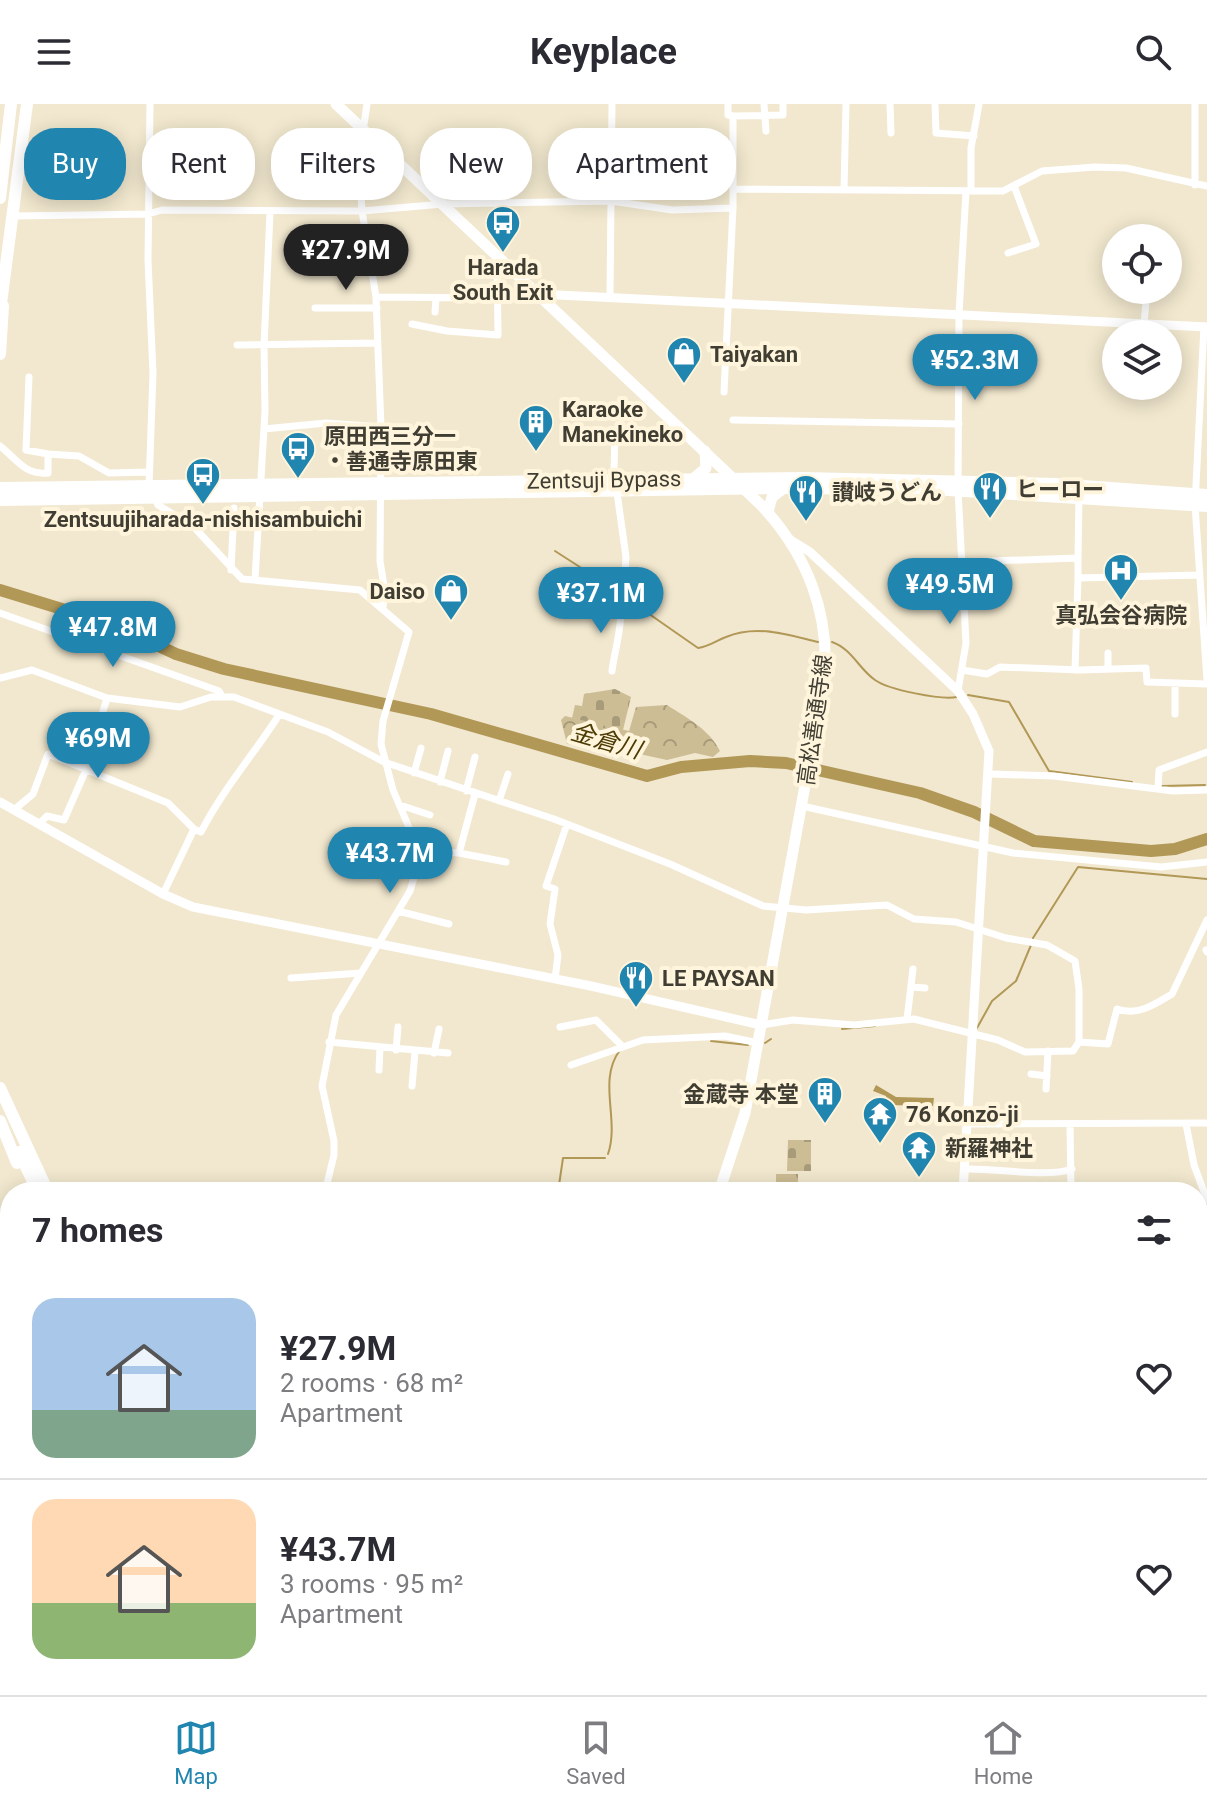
<!DOCTYPE html>
<meta charset="utf-8">
<style>
body{margin:0;font-family:Roboto,"Noto Sans JP",sans-serif;background:#f7f7f7;color:#2b2b33;height:100vh;display:flex;flex-direction:column;font-size:30px;white-space:nowrap}
*{box-sizing:border-box;margin:0}
p{font-size:26px;color:#7c7c81}
.icon{flex:none;width:44px;height:44px;fill:none;stroke:currentColor;stroke-width:2;stroke-linecap:round;stroke-linejoin:round}
.map{position:relative;flex:1;overflow:hidden}
.details{position:absolute;left:0px;top:1078px;width:1208px;height:514px;display:flex;flex-direction:column;background:#fff;border-radius:32px 32px 0 0;box-shadow:0 4px 20px #0003}
.details>*{flex:none}
.guide{position:absolute;left:24px;top:24px;width:800px;height:72px;display:flex;gap:16px}
.tools{position:absolute;left:1102px;top:120px;display:grid;gap:16px}
.tools a{display:grid;place-items:center;width:80px;height:80px;border-radius:50%;background:#fff;box-shadow:0 4px 20px #0003;font-size:40px}
.price{position:absolute;translate:-50% -68px;padding:0 18px;border-radius:28px;background:#2085af;color:#fff;font-size:26px;line-height:52px;filter:drop-shadow(0 2px 4px #0008)}
.price::after{content:'';position:absolute;left:50%;top:48px;width:24px;height:18px;margin-left:-12px;background:inherit;clip-path:polygon(0 0,100% 0,50% 100%)}
.price.on{background:#222;color:#fff}
ul{padding:0;list-style:none}
li{display:flex;align-items:center;gap:24px;height:200px;padding:0 32px}
li+li{border-top:2px solid #e1e1e2}
li span{display:grid;place-items:center;flex:none;width:224px;height:160px;border-radius:24px;color:#555}
li>.icon{margin-inline-start:auto}
span .icon{width:96px;height:96px;fill:#fffc;stroke-width:1}
li b{font-size:34px}
h2{display:flex;justify-content:space-between;align-items:center;height:96px;padding:0 32px;font-size:34px}
.tag{padding:0 28px;border-radius:32px;background:#fff;box-shadow:0 4px 20px #0003;font-size:28px;line-height:72px}
.tag.on{background:#2085af;color:#fff}
header{display:flex;justify-content:space-between;align-items:center;height:104px;padding:0 32px;background:#fff;font-size:36px;font-weight:700}
.tab-bar{display:flex;justify-content:space-around;align-items:center;height:112px;border-top:2px solid #e1e1e2;background:#fff;font-size:22px;color:#7c7c81}
.tab-bar a{display:grid;justify-items:center;gap:4px}
.tab-bar .on{color:#2085af}
.map>svg:first-child{display:block}
.industrial{fill:url(#industrial-furrows)}
.grass{fill:url(#grass-tufts)}
.forest{fill:url(#forest-crowns)}
.cemetery{fill:url(#cemetery-stones)}
.water{fill:#b19857}
.lines{fill:none;stroke-linecap:round;stroke-linejoin:round}
.stream{stroke:#b19857;stroke-width:2}
.river{stroke:#b19857;stroke-width:12}
.street{stroke:#fff;stroke-width:7}
.secondary{stroke:#fff;stroke-width:9}
.primary{stroke:#fff;stroke-width:11}
.highway{stroke:#fff;stroke-width:12}
.rail{stroke:#8a8474;stroke-width:2;stroke-dasharray:4 8;stroke-linecap:butt}
.labels{text-anchor:middle;dominant-baseline:central;stroke-width:8;stroke-linejoin:round;paint-order:stroke}
.poi-label{font-size:22px;font-weight:bold;fill:#403d33;stroke:#fff5dc;text-anchor:start}
.street-label{font-size:22px;fill:#403d33;stroke:#fff5dc}
.water-label{font-size:24px;font-style:italic;fill:#4c3b03;stroke:#fff5dc}
</style>
<header><svg class="icon" aria-label="menu" viewBox="0 0 24 24"><path d="M4 6h16M4 12h16M4 18h16"/></svg>Keyplace<svg class="icon" aria-label="search" viewBox="0 0 24 24"><circle cx="10" cy="10" r="6"/><path d="M15 15l6 6"/></svg></header>
<div class="map">
<svg width="1207" height="1591" viewBox="0 0 1207 1591">
<defs>
<pattern id="industrial-furrows" width="10" height="10" patternUnits="userSpaceOnUse" patternTransform="scale(2)"><rect width="10" height="10" fill="#e8dbbc"/><path d="M-1 1l2-2M0 10L10 0M9 11l2-2" fill="none" stroke="#c8bda2"/></pattern>
<pattern id="grass-tufts" width="24" height="20" patternUnits="userSpaceOnUse" patternTransform="scale(2)"><rect width="24" height="20" fill="#cdbd95"/><path d="M3 7l-1-3M5 7V3M7 7l1-3M15 17l-1-3M17 17v-4M19 17l1-3" fill="none" stroke="#a89b7a"/></pattern>
<pattern id="forest-crowns" width="20" height="18" patternUnits="userSpaceOnUse" patternTransform="scale(2)"><rect width="20" height="18" fill="#cdbd95"/><path d="M2 6a3 3 0 1 1 6 0M12 15a3 3 0 1 1 6 0" fill="none" stroke="#a89b7a"/></pattern>
<pattern id="cemetery-stones" width="16" height="16" patternUnits="userSpaceOnUse" patternTransform="scale(2)"><rect width="16" height="16" fill="#cdbd95"/><path d="M2 7V4a2 2 0 0 1 4 0v3zM10 15v-3a2 2 0 0 1 4 0v3z" fill="#a89b7a"/></pattern>
</defs>
<rect width="100%" height="100%" fill="#f2e8cf"/>
<path class="industrial" d="M0 1308 10 1310V1393L0 1396Z"/>
<path class="grass" d="M776 1070H798V1088H776Z"/>
<path class="forest" d="M667 601C687 614 709 625 720 647L713 653 695 649 667 656 607 643 567 640 561 616 565 612 629 627 636 603Z"/>
<path class="cemetery" d="M615 585 631 593 623 626 572 614 575 601 582 602 584 590Z
M788 1036H811V1067H787Z"/>
<path class="water" d="M876 981 896 993 934 994 933 1002 889 1001 886 992 873 987Z
M0 1508H10L5 1591H0Z
M416 1582H548L549 1586 535 1591H447Z"/>
<g class="lines">
<path class="stream" d="M386 351 417 366
M555 447 614 485
M619 489 698 544C710 542 715 537 726 533 757 520 788 531 818 538
M832 538C852 545 859 565 875 576 889 586 941 596 957 593
M968 591 1009 598 1049 667 1132 678
M1162 682 1205 681
M1033 834 1078 763 1207 775
M977 924 992 897 1016 877 1031 841
M842 925 875 922
M711 937 748 941
M765 939 771 935
M608 1050C620 1015 597 977 620 946
M558 1088 563 1054H605
M0 1393 10 1390"/>
<path class="river" d="M0 486 114 521 176 550 224 565 431 610 647 672 681 663 750 657 786 659 920 689 974 708 1034 737 1151 747 1175 745 1207 735"/>
<path class="street" d="M150 0 148 156 153 269 149 382 158 401 193 422 242 475 360 486 409 528 383 617 381 640 393 686 419 747 418 760 410 787 336 911 322 982 334 1037V1051L325 1088
M367 0 359 54 362 107 376 193 381 323 380 457 385 488 383 503
M764 0 766 27
M890 0 891 29
M935 0 936 29 974 32
M1195 0V81
M733 12 783 11V0
M733 85 1003 87 1042 67 1095 63 1126 64 1207 82
M844 86 846 0
M497 100 499 61
M14 112 148 110 162 106 362 107 443 100 611 97 672 106 733 104
M1008 149 1036 140 1014 82
M610 191 612 0
M376 193 498 194
M315 204H377
M435 208 436 194
M412 220 447 227 498 231 497 152
M1144 220 1147 186
M1204 222 1195 401 1207 576
M237 241 377 239
M726 257 760 258
M29 273 26 346 48 350
M724 288 733 104V12L728 11V0
M733 316 959 320
M264 325 326 319 381 323
M0 342C17 355 24 371 48 369V350L79 352 109 369 149 368
M1078 454 1079 392
M964 458 1078 454V474L1199 471
M231 466 234 404
M255 475 265 307 264 242 270 109
M0 509 219 587 222 592
M1108 565V549
M962 566 987 570 1000 563 1080 566 1146 564 1147 578 1207 580
M1075 566 1078 474
M612 567C614 546 629 505 614 488L625 468 626 453 614 367 615 327
M0 574 32 566 107 594 180 603 211 593H234L328 628 384 658 554 715 670 760 763 802 806 806 887 801 914 815 956 818 1006 834 1047 841 1075 857 1079 885V938
M958 587 966 539 958 386 959 210 966 87 971 86V44L979 0
M1175 610V579
M414 669 421 644
M990 670 1054 672 1173 687 1207 686
M440 678 448 647
M1158 685 1159 666 1207 648
M466 687 475 653
M499 697 508 670
M400 701 430 711
M802 702 1013 749 1161 763 1207 758
M15 705 33 690 48 650 168 699 194 725
M39 720 47 712 64 716 85 668 107 594
M194 725 201 728C223 685 254 650 279 611
M419 747 459 749 506 758
M459 749 475 690
M163 790 194 725
M398 807 449 820
M1206 846 1207 848
M291 874 361 869
M555 875 558 851 550 820 555 785 546 782 567 720
M911 883 925 884
M907 915 913 865
M761 921 793 916 854 921 914 915 998 936 1025 948 1073 947 1079 938 1108 940 1117 905C1138 912 1154 901 1172 890L1207 816
M560 923 596 916 621 941
M329 938 448 949
M396 946 398 923
M434 949 439 925
M571 961 643 936 725 932 758 939
M379 966 380 944
M1031 970 1047 972
M412 982 415 948
M1046 985 1048 947
M967 1020 1207 1019
M1070 1020 1071 1088
M1186 1020 1194 1061 1207 1096
M965 1065C995 1064 1048 1074 1072 1065
M1198 1202 1207 1220
M1198 1351H1207
M1198 1571 1207 1572
M931 1582 932 1591
M98 1591V1582
M386 1591 387 1582
M814 1591V1582
M899 1591 900 1582
M1084 1591 1089 1582"/>
<path class="secondary" d="M538 190 1207 223
M789 435 810 448 958 587 973 610 989 647 963 1088
M0 698 163 790 193 803 591 882 761 921"/>
<path class="primary" d="M336 0 761 401C807 450 831 510 824 578L745 1009 719 1088
M693 375 706 364 705 347
M768 408 772 393 784 384
M1198 1234H1207
M0 1399 10 1396
M555 1582 556 1591"/>
<path class="highway" d="M0 94 11 0
M0 207 27 0
M0 250 3 202
M0 384 803 374 1055 380 1207 391
M0 396 775 384 932 385 1207 402
M0 984 48 1088
M0 1017 17 1059
M19 1048 38 1088
M305 1582 313 1591
M317 1582 324 1591
M330 1582 338 1591"/>
<path class="rail" d="M1198 1416H1207
M0 1448 10 1446"/>
</g>
<defs>
<symbol id="bus-pin" viewBox="-11 -11 22 30"><path d="M0 17L-7.5 6A9.5 9.5 0 1 1 7.5 6Z" fill="#2085af" stroke="#fff5dc"/><path d="M-5-6H5V4H4V6H2V4H-2V6H-4V4H-5ZM-3.5-4V0h7V-4ZM-3.5 1.2v1.5H-2V1.2ZM2 1.2v1.5H3.5V1.2Z" fill="#fff"/></symbol>
<symbol id="shop-pin" viewBox="-11 -11 22 30"><path d="M0 17L-7.5 6A9.5 9.5 0 1 1 7.5 6Z" fill="#2085af" stroke="#fff5dc"/><path d="M-5-2.5h2.3a2.7 3.5 0 0 1 5.4 0H5L5.5 6h-11ZM-1.5-2.5h3a1.5 2.3 0 0 0-3 0Z" fill="#fff"/></symbol>
<symbol id="building-pin" viewBox="-11 -11 22 30"><path d="M0 17L-7.5 6A9.5 9.5 0 1 1 7.5 6Z" fill="#2085af" stroke="#fff5dc"/><path d="M-4-6H4V6H1V3H-1V6H-4ZM-2.5-4.3h1.7v1.8h-1.7ZM.8-4.3h1.7v1.8H.8ZM-2.5-1h1.7V.8h-1.7ZM.8-1h1.7V.8H.8Z" fill="#fff"/></symbol>
<symbol id="restaurant-pin" viewBox="-11 -11 22 30"><path d="M0 17L-7.5 6A9.5 9.5 0 1 1 7.5 6Z" fill="#2085af" stroke="#fff5dc"/><path d="M-5-6h1v4h1v-4h1v4h1v-4h1v5L-1.5 .5V6h-2V.5L-5-1ZM5-6V6H3V1.5H1.5Q1.5-4 5-6Z" fill="#fff"/></symbol>
<symbol id="hospital-pin" viewBox="-11 -11 22 30"><path d="M0 17L-7.5 6A9.5 9.5 0 1 1 7.5 6Z" fill="#2085af" stroke="#fff5dc"/><path d="M-5-5h3v3.5h4V-5h3V5h-3V1.5h-4V5h-3Z" fill="#fff"/></symbol>
<symbol id="temple-pin" viewBox="-11 -11 22 30"><path d="M0 17L-7.5 6A9.5 9.5 0 1 1 7.5 6Z" fill="#2085af" stroke="#fff5dc"/><path d="M0-6L5-2H3V0L6.5 2.5H4V6H1.5V3h-3V6H-4V2.5H-6.5L-3 0V-2H-5Z" fill="#fff"/></symbol>
</defs>
<g fill-rule="evenodd">
<use href="#bus-pin" x="483" y="99" width="40" height="54"/>
<use href="#shop-pin" x="664" y="230" width="40" height="54"/>
<use href="#building-pin" x="516" y="298" width="40" height="54"/>
<use href="#bus-pin" x="278" y="325" width="40" height="54"/>
<use href="#bus-pin" x="183" y="351" width="40" height="54"/>
<use href="#restaurant-pin" x="970" y="365" width="40" height="54"/>
<use href="#restaurant-pin" x="786" y="368" width="40" height="54"/>
<use href="#hospital-pin" x="1101" y="447" width="40" height="54"/>
<use href="#shop-pin" x="431" y="467" width="40" height="54"/>
<use href="#restaurant-pin" x="616" y="854" width="40" height="54"/>
<use href="#building-pin" x="805" y="970" width="40" height="54"/>
<use href="#temple-pin" x="860" y="990" width="40" height="54"/>
<use href="#temple-pin" x="899" y="1024" width="40" height="54"/>
</g>
<g class="labels">
<g class="poi-label">
<text x="503" y="163" text-anchor="middle">Harada<tspan x="503" dy="25">South Exit</tspan></text>
<text x="710" y="250">Taiyakan</text>
<text x="562" y="305">Karaoke<tspan x="562" dy="25">Manekineko</tspan></text>
<text x="324" y="332">原田西三分一<tspan x="324" dy="25">・善通寺原田東</tspan></text>
<text x="1016" y="385">ヒーロー</text>
<text x="832" y="388">讃岐うどん</text>
<text x="203" y="415" text-anchor="middle">Zentsuujiharada-nishisambuichi</text>
<text x="425" y="487" text-anchor="end">Daiso</text>
<text x="1121" y="511" text-anchor="middle">真弘会谷病院</text>
<text x="662" y="874">LE PAYSAN</text>
<text x="799" y="990" text-anchor="end">金蔵寺 本堂</text>
<text x="906" y="1010">76 Konzō-ji</text>
<text x="945" y="1044">新羅神社</text>
</g>
<g class="street-label">
<text transform="translate(604 376) rotate(-1)">Zentsuji Bypass</text>
<text transform="translate(815 616) rotate(-82)">高松善通寺線</text>
</g>
<g class="water-label">
<text transform="translate(606 637) rotate(16)">金倉川</text>
</g>
</g>
</svg>
<div class="tools">
<a><svg class="icon" aria-label="locate" viewBox="0 0 24 24"><circle cx="12" cy="12" r="6"/><path d="M12 2v4M12 18v4M2 12h4M18 12h4"/></svg></a>
<a><svg class="icon" aria-label="layers" viewBox="0 0 24 24"><path d="M12 4l9 5-9 5-9-5zM3 14l9 5 9-5"/></svg></a>
</div>
<b class="price on" style="left:346px;top:188px">¥27.9M</b>
<b class="price" style="left:975px;top:298px">¥52.3M</b>
<b class="price" style="left:950px;top:522px">¥49.5M</b>
<b class="price" style="left:601px;top:531px">¥37.1M</b>
<b class="price" style="left:113px;top:565px">¥47.8M</b>
<b class="price" style="left:98px;top:676px">¥69M</b>
<b class="price" style="left:390px;top:791px">¥43.7M</b>
<div class="guide">
<a class="tag on">Buy</a>
<a class="tag">Rent</a>
<a class="tag">Filters</a>
<a class="tag">New</a>
<a class="tag">Apartment</a>
</div>
<section class="details">
<h2>7 homes<svg class="icon" aria-label="filters" viewBox="0 0 24 24"><path d="M4 7h16M4 17h16"/><circle cx="9" cy="7" r="2"/><circle cx="15" cy="17" r="2"/></svg></h2>
<ul>
<li><span style="background:linear-gradient(#a9c7e8 70%,#7fa58c 0)"><svg class="icon" aria-label="home" viewBox="0 0 24 24"><path d="M3 11l9-7 9 7M6 9v11h12V9"/></svg></span><div><b>¥27.9M</b><p>2 rooms · 68 m²</p><p>Apartment</p></div><svg class="icon" aria-label="heart" viewBox="0 0 24 24"><path d="M12 20l-8-8c-3-5 5-10 8-4 3-6 11-1 8 4z"/></svg></li>
<li><span style="background:linear-gradient(#ffd9b3 65%,#8fb573 0)"><svg class="icon" aria-label="home" viewBox="0 0 24 24"><path d="M3 11l9-7 9 7M6 9v11h12V9"/></svg></span><div><b>¥43.7M</b><p>3 rooms · 95 m²</p><p>Apartment</p></div><svg class="icon" aria-label="heart" viewBox="0 0 24 24"><path d="M12 20l-8-8c-3-5 5-10 8-4 3-6 11-1 8 4z"/></svg></li>
</ul>
</section>
</div>
<nav class="tab-bar">
<a class="on"><svg class="icon" aria-label="map" viewBox="0 0 24 24"><path d="M3 6l6-2 6 2 6-2v14l-6 2-6-2-6 2zM9 4v14M15 6v14"/></svg>Map</a>
<a><svg class="icon" aria-label="saved" viewBox="0 0 24 24"><path d="M7 4h10v16l-5-4-5 4z"/></svg>Saved</a>
<a><svg class="icon" aria-label="home" viewBox="0 0 24 24"><path d="M3 11l9-7 9 7M6 9v11h12V9"/></svg>Home</a>
</nav>
